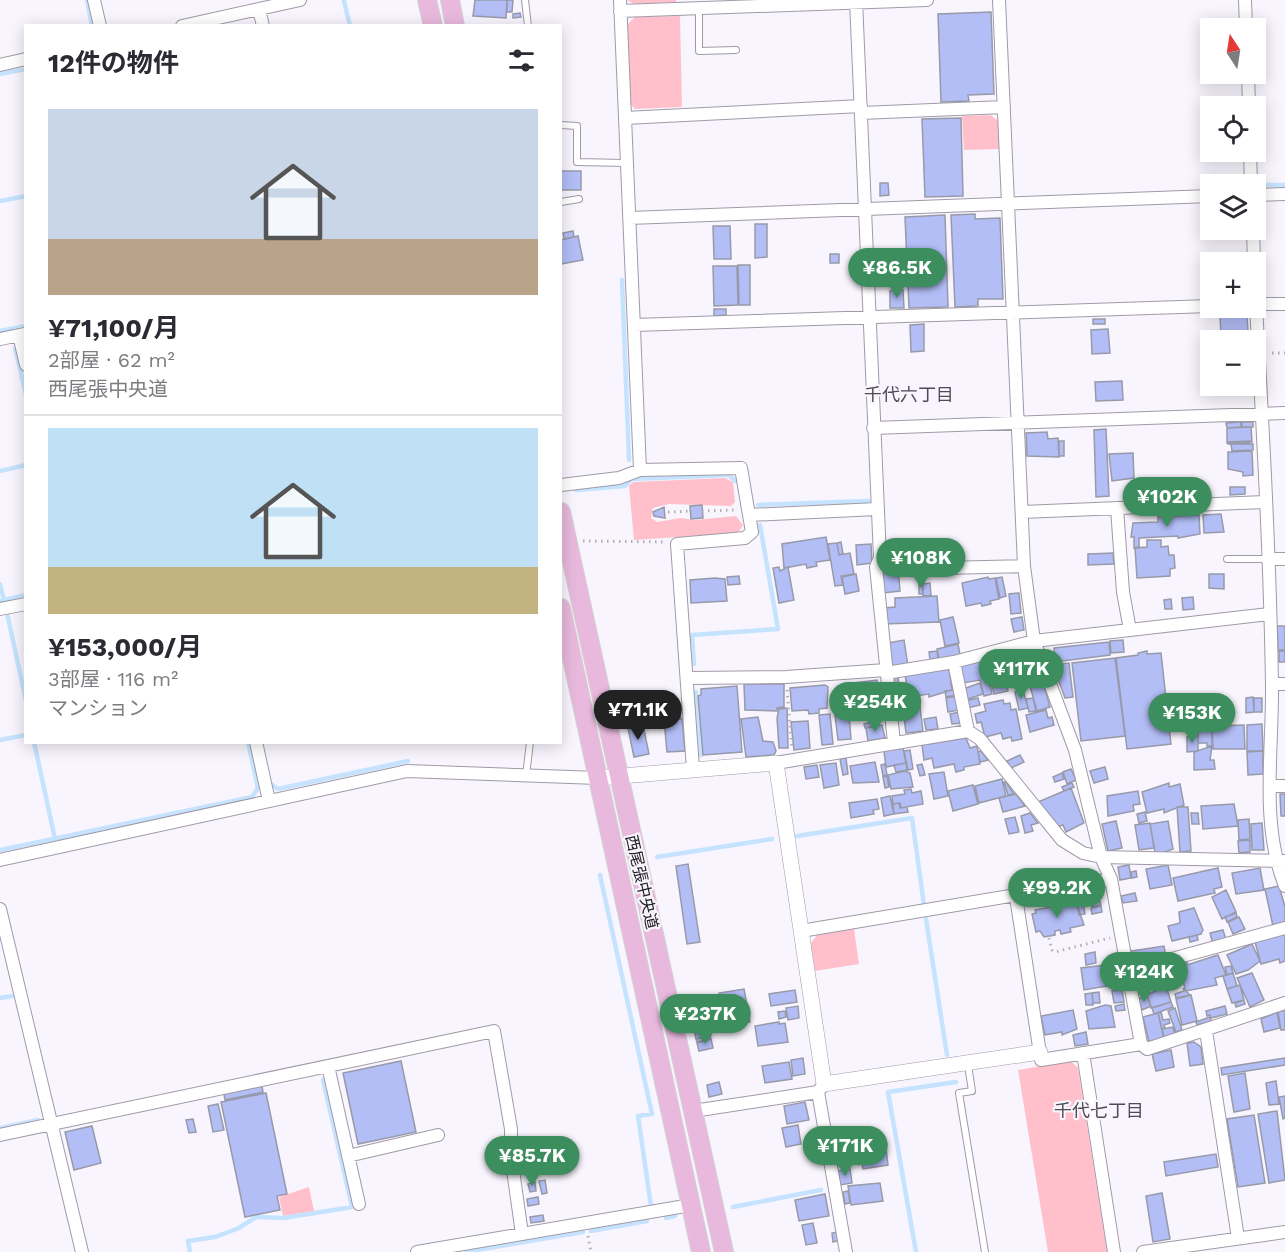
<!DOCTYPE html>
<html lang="ja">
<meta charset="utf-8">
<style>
body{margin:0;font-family:"Work Sans","Noto Sans JP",sans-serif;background:#f7f7f7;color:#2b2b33;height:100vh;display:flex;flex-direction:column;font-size:22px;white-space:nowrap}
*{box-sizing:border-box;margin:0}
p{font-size:20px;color:#7c7c81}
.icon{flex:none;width:33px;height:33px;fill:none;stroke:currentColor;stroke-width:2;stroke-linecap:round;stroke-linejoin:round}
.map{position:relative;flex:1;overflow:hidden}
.sheet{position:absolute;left:24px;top:24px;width:538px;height:720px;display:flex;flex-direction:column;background:#fff;border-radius:0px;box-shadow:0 3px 15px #0003}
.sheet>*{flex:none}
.needle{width:39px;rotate:348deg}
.fabs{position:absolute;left:1200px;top:18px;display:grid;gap:12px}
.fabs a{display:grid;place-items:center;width:66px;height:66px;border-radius:0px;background:#fff;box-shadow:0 3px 15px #0003;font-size:30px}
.price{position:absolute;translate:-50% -51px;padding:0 14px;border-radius:21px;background:#3d8e5f;color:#fff;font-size:20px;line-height:39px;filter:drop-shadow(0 2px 3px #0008)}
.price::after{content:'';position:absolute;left:50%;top:36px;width:18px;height:14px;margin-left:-9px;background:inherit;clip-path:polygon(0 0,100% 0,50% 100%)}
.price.selected{background:#222;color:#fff}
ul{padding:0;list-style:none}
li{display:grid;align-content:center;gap:12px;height:318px;padding:0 24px}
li+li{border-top:2px solid #e1e1e2}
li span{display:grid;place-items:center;height:186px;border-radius:0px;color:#555}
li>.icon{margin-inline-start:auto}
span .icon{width:108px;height:108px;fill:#fffc;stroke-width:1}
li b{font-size:26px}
h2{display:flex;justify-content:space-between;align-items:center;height:72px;padding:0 24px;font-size:26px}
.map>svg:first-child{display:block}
.green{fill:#ffc0cb}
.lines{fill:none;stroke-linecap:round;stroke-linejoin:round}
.stream{stroke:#c5e3fe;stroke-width:4.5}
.building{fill:#b3bdf6;stroke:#979aa8;stroke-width:1.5}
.service-casing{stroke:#a09aa7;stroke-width:8}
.minor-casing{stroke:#a09aa7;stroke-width:14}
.tertiary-casing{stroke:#a09aa7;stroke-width:16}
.primary-casing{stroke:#d3d2d3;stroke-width:20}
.path{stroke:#b2aeb6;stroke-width:3;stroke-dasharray:1.5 4.5;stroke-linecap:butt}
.service{stroke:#fff;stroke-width:6}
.minor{stroke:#fff;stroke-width:12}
.tertiary{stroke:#fff;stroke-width:15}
.primary{stroke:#e8b9dd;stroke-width:18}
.labels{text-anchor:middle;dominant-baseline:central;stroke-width:4.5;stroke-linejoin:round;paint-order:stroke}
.street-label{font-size:16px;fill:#222025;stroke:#f9f5fe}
.neighbourhood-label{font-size:18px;fill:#504b56;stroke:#f9f5fe}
</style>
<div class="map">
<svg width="1285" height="1252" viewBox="0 0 1285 1252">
<rect width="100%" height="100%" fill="#f9f5fe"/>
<path class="green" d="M627 0H676V2L634 4Z
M680 16 682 107 635 109 629 102 627 25 635 17Z
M991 115 998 121 999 149 964 150 962 116Z
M725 478 733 482 735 502 731 506 669 504 653 508 651 518 657 522 680 518 695 520 736 516 743 525 738 533 634 540 629 486 633 482Z
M854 929 859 964 815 971 811 943 817 935Z
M1071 1061 1078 1068 1107 1252H1048L1018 1070Z
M309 1187 314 1211 283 1216 279 1197Z"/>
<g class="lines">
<path class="stream" d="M87 0 92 26
M344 1 350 26
M0 74 26 69
M1267 185H1285
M0 201 26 196
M622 280 629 460
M0 331 26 326
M15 348 26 394
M0 471 26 465
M576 490 625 486 632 479 729 475 735 481
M758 505 869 501
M0 584 4 600
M0 601 26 595
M7 613 26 701
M694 664 692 635 778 629 760 525
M696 692 701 755
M0 740 26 735
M34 742 55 839
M271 784 278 789 408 761
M797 836 912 818 924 905
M1 850 252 797 258 788 248 742
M657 857 772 839
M600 875 652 1114 638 1116 651 1206
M926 919 947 1055
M0 998 12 996
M0 1128 38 1120
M733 1207 821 1190
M666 1218 675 1216
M591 1231 647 1221
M190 1252 188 1241 215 1237 239 1228 256 1217 284 1218 352 1207 323 1080
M466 1252 583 1232
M916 1252 888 1092 956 1082"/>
</g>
<path class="building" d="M475 0H507L506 18 473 16Z
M507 0H513L512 12H507Z
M991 12 994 94 968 95 969 101 941 102 938 14Z
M520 13 521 17 513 18V14Z
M961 118 963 196 925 197 922 119Z
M561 171H581V190H561Z
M880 183H888L889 195 880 196Z
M975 214V219L1000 218 1003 299H978V306L955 307 951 215Z
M945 215 948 307 909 308 905 217Z
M755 224H767V257L755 258Z
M713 226H730L731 259H714Z
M573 231 574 237 564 239 563 233Z
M578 236 583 260 561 264V240Z
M830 254H839V263H830Z
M738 265H750V305H739Z
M713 266H737L738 305 714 306Z
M903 290 904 308H890V291Z
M714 309H726V315L714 316Z
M1240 314 1247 316 1248 332 1240 333 1241 336 1234 338H1221L1220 315Z
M1093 319H1105V324H1093Z
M924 324V351L911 352 910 325Z
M1108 329 1110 353 1092 354 1091 330Z
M1122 381 1123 400 1096 401 1095 382Z
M1223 386H1248V388L1225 389Z
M1241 422V427L1227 428 1226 423Z
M1242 422H1253V427H1242Z
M1251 427 1252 442 1227 443V428Z
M1106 429 1109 496 1096 497 1094 430Z
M1047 432 1048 439 1058 438 1059 457 1027 456 1026 433Z
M1059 441H1064V456H1059Z
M1250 441V443L1228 444V442Z
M1231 444H1253V450L1232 451Z
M1252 451 1253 475 1243 476V472L1228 469V452Z
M1133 453 1134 478 1112 481 1109 454Z
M1230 487H1245V494L1230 495Z
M702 505 703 518 691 519 690 506Z
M664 507 665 518 654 516 653 512Z
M1221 514 1224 532 1204 533 1203 515Z
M1199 515 1200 534 1178 538V536L1139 538V547L1134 548V537H1131L1133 523 1158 522V517Z
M826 537 830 560 816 562 817 566 807 568 806 564 784 568 782 544Z
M1147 540H1161V547L1168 546 1169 555H1174L1175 568 1170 569V576L1137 578 1135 548 1147 547Z
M841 542 843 554 839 555 837 543Z
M837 543 839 555 850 553 854 574 841 576 843 585 835 586 828 544Z
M871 544 872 563 857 565 856 545Z
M1113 553 1114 564 1088 565V554Z
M779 567 780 571 788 567 794 600 779 603 773 568Z
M898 567 900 591 883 593 881 568Z
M856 574 859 591 845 594 842 577Z
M1209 574H1224V589L1209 588Z
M739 576 740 584 728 585 727 577Z
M988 577 989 579 995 578 999 599 990 601 991 604 982 606 981 603 966 606 962 583Z
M1002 577 1006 596 1000 598 996 578Z
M715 578 725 579 727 601 691 603 690 580Z
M930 583 931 596H923V584Z
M919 584H922L923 594H919Z
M1019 593 1021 613 1011 614 1009 594Z
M937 596 939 622 884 624V608L895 607V598Z
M1193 597 1194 609 1183 610 1182 598Z
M1171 599 1172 609H1165L1164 600Z
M953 617 959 643 945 646 940 620Z
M1022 617 1024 630 1014 632 1011 619Z
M1277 626H1285V650H1278Z
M904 640 908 666 891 668 887 643Z
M1123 640 1124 652 1111 653 1110 641Z
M1109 642 1110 655 1055 662 1054 648Z
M958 644 960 655 939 659 937 649Z
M1028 647 1031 649 1033 669 996 677 991 655Z
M937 651 938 658 930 660 929 652Z
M1147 651V654L1161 653 1171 744 1127 749 1116 658 1138 655V653Z
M1279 651H1285V662H1279Z
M984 657 992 694 984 696 980 680 963 683 958 663Z
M1115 658 1125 736 1081 741 1072 663Z
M1069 663 1073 697 1065 698 1053 665Z
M949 668 952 690 929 697V694L909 697 905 675Z
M1039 668 1050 707 1037 711 1026 672Z
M953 671 957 695 946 697 945 691 953 690 950 672Z
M898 677 903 717 896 718 890 678Z
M877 680 879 703 847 708 846 699 843 700 845 684Z
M1006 681 1008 691 994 694 992 685Z
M980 683 983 694 965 700 963 689Z
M744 684H784V707L777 708V711L745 710Z
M825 685 828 687 827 708 819 709V713L809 714 808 710 792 711 790 688Z
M737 686 742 752 703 755 698 696 701 695V689Z
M1023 690 1028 708 1019 710 1015 692Z
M957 696 959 710 948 712 946 698Z
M1253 697 1254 712 1246 713V698Z
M978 698 980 705 967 708 965 701Z
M1033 698 1036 711 1029 712 1026 699Z
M1254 698H1262V712H1254Z
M919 699 923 731 906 733 902 701Z
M1003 700 1004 704 1010 703 1011 710 1016 709 1022 739 1012 741 1011 737 1003 739 1001 733 985 737 981 722 977 723 975 714 986 711 984 704Z
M678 703 681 718 666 720 665 704Z
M787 708 788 748H779L777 718 779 709Z
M1046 710 1048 718 1052 717 1054 725 1030 732 1026 715Z
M960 712 962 723 952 724 950 714Z
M830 714 833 744 822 745 819 715Z
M849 714 851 739 838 740 835 715Z
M758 717 763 741 773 742 776 751 774 755 746 757 741 719Z
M936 717 938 729 926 730 924 719Z
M682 719 685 751 667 752 664 720Z
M808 721 810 748 794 750 791 722Z
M875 721 876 726 865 728 864 724Z
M636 722 637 726 628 728 627 723Z
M1212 724V746H1207V743H1198V725Z
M1262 724 1263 751H1247V725Z
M643 725 649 754 634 757 628 728Z
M882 725 885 738 868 741 866 728Z
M1244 725 1245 749H1213L1212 726Z
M1198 736V751L1187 752V737Z
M966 738 970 748 977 746 980 764 964 767V770L956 772 954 764 934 768 932 758 924 760 922 745Z
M1212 746 1210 760H1214L1215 769 1194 770V752Z
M903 748 906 763 886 767 884 751Z
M910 750 913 769 908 770 904 751Z
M981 751 988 760 980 762 978 752Z
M1263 751V774L1248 775 1247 752Z
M1020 755 1024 762 1011 768 1007 761Z
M846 758 848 774 843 775 840 759Z
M875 762 879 782 853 783 850 766Z
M836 763 839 785 824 788 820 765Z
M906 763 907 770 896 772 894 765Z
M885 764 887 775 883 776 881 765Z
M922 764 925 775 920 776 917 765Z
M817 765 819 777 806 779 804 767Z
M1105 767 1108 779 1094 783 1090 771Z
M1071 769 1076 780 1067 784 1063 772Z
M905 771 910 773 913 787 891 789 888 775Z
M944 772 948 796 934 799 929 774Z
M1062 773 1064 779 1055 782 1053 777Z
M887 776 889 787 885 788 883 777Z
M1002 779 1006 796 979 803 975 786Z
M1004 782H1006L1014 794 1008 795Z
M1072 783 1074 787 1064 791 1062 787Z
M1169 783V787L1180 784 1184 805 1164 813V809L1147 813 1142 792Z
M973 785 978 804 953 811 948 791Z
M1071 788 1084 823 1066 832 1063 825 1057 827 1038 802Z
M911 789 912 793 921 791 923 804 901 808 900 803 893 804 892 796 905 794 904 790Z
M1138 791 1140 804 1133 805 1134 811 1108 816 1107 796Z
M1016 794 1025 806 1003 812 999 798Z
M1280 794H1285V816H1281Z
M890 796 894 814 884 816 881 798Z
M877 799 879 809 873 810 874 814 851 818 849 803Z
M899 803 900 808 907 807 908 812 894 814 893 804Z
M1234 804 1238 826 1203 829 1201 806Z
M1177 807H1188L1191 851 1180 852Z
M1145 812 1147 821 1139 823 1137 814Z
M1030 813 1038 823 1031 825 1033 831 1025 833 1021 816Z
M1191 813H1198L1199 824H1192Z
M1015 817 1019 832 1009 834 1005 819Z
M1249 819 1250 839 1239 840 1238 820Z
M1116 821 1122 848 1108 851 1102 824Z
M1168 821 1173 849 1160 854 1155 852 1150 824Z
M1150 823 1154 848 1139 850 1135 825Z
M1262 823 1264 850H1252L1251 824Z
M1250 840V852L1239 853 1238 841Z
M688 864 700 942 687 944 676 866Z
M1129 865 1131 878 1120 880 1118 867Z
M1168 865 1172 885 1150 889 1146 869Z
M1218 868 1222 887 1214 889 1215 893 1178 901 1173 878Z
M1260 868 1264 890 1236 894 1232 873Z
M1136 871 1137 877 1132 878 1131 872Z
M1279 886 1285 907V923L1273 926 1265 889Z
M1226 890 1236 912 1222 919 1212 897Z
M1135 893 1137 901 1123 903 1121 896Z
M1099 898 1101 905 1092 907 1091 900Z
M1076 902 1084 925 1070 928 1071 932 1061 934 1060 930 1055 931V935L1044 937 1040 931 1036 932 1032 914 1036 913 1035 910Z
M1083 902 1085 914 1079 915 1077 903Z
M1101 906 1102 912 1092 914 1091 908Z
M1194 908 1203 930 1201 934 1172 941 1168 926 1180 923 1179 912Z
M1236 913 1237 917 1227 922 1225 917Z
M1239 917 1245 929 1233 934 1228 922Z
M1223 930 1226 940 1213 944 1210 933Z
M1285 934V961L1280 963 1279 959 1261 964 1255 942Z
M1197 935 1198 940 1190 942 1189 937Z
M1252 944 1260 961 1248 970 1236 974 1227 955Z
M1164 946 1166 958 1134 964 1131 951Z
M1095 952 1096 963 1086 965 1085 954Z
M1218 955 1226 975 1215 978 1217 985 1186 991 1178 967 1187 961V965Z
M1114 964 1119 984 1084 990 1081 968Z
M1231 966 1233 973 1227 975 1225 967Z
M1158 969 1161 977 1135 982 1134 976Z
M1233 973 1237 986 1227 989 1223 976Z
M1252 973 1264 1000 1250 1007 1237 978Z
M1240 985 1244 1000 1232 1003 1227 989Z
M1166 986 1171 1002 1151 1008 1147 995Z
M1183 988 1190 995 1176 998 1175 994 1184 991Z
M744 989 750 1022 724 1026 719 993Z
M795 990 797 1002 771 1006 769 994Z
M1122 990 1124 1002 1114 1003 1112 991Z
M1099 992 1100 1003H1093L1092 993Z
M1092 993 1093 1005H1086L1085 994Z
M1191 995 1197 1021 1182 1025 1176 999Z
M702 996 706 997 707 1003 704 1004 711 1035 696 1039 689 999Z
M1147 996 1151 1006 1142 1010 1138 999Z
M1244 1000 1245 1004 1236 1007 1235 1003Z
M1171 1002 1173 1007 1154 1014 1152 1008Z
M1124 1004 1125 1010 1116 1011 1115 1006Z
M1105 1005 1111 1006 1115 1027 1089 1029 1086 1011Z
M798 1006 799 1018 788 1020 786 1008Z
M1225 1006 1227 1014 1211 1018 1210 1015 1207 1016 1206 1011Z
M1175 1008 1182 1030 1176 1032 1168 1011Z
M1073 1010 1077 1029 1062 1035V1032L1045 1035 1041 1016Z
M1285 1010V1030H1281L1278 1012Z
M785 1011 786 1017 779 1019 778 1012Z
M1161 1012 1163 1020 1169 1019 1170 1023 1164 1025 1165 1028 1162 1029 1158 1013Z
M1277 1012 1280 1028 1264 1032 1261 1019Z
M1158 1013 1164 1039 1149 1042 1143 1017Z
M1210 1017 1211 1021 1197 1025 1196 1022Z
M779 1022V1024L785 1023 788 1042 758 1046 755 1026Z
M1173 1027 1175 1035 1164 1037 1162 1029Z
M1086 1032 1088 1044 1075 1046 1073 1035Z
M710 1036 711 1039 697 1042 696 1039Z
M711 1039 713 1048 699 1051 697 1043Z
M1194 1042 1201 1047 1203 1064 1190 1066 1187 1043Z
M1171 1050 1174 1067 1156 1071 1152 1054Z
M803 1058 805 1074 793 1076 791 1060Z
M1285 1058V1065L1222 1075 1221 1068Z
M401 1061 416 1132 358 1144 343 1073Z
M789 1062 792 1079 765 1083 762 1066Z
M1245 1073 1250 1109 1234 1112 1228 1076Z
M1276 1081 1279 1104 1269 1105 1266 1083Z
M719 1082 722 1094 709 1097 707 1085Z
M262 1086 263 1092 225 1100 224 1094Z
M266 1093 287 1194 277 1196 280 1210 245 1217 221 1102Z
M1285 1096V1118L1283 1119 1279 1097Z
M805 1102 809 1120 787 1124 784 1106Z
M218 1104 224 1130 213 1132 208 1106Z
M1277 1111 1285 1180 1269 1183 1258 1114Z
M1254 1115 1265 1183 1238 1187 1227 1119Z
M193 1119 196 1132 189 1133 186 1120Z
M798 1125 801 1144 786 1147 782 1128Z
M92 1126 101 1163 74 1170 65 1132Z
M819 1134 821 1145 810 1147 808 1136Z
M886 1148 888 1165 863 1169 860 1153Z
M1216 1154 1218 1167 1166 1176 1164 1162Z
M850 1169 852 1183 840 1185 838 1171Z
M545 1180 547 1193 542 1194 539 1181Z
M535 1182 536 1191 530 1192 528 1184Z
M880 1183 883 1201 851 1205 848 1186Z
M848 1191 850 1203 845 1204 843 1192Z
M1162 1193 1170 1239 1153 1242 1146 1196Z
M825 1194 829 1216 799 1221 795 1200Z
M538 1197 539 1204 528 1206 527 1199Z
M543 1215 544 1221 531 1223 530 1217Z
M813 1223 817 1243 806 1245 802 1225Z
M838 1232 840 1240 833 1242 832 1233Z"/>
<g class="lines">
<defs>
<path id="service" d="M525 0 528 26
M699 8V51L736 50
M561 125 577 126V162L626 163
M561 202 579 199
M1227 559H1267
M526 776 530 742
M968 1065 972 1091 959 1093 985 1252"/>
<path id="minor" d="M94 0 100 26
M620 0 640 470
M856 0 880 558 876 567 894 743
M999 0 1024 566 1034 641 1075 750 1101 857 1111 879 1141 1044 1147 1049 1285 1003
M1245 0 1246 28
M259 9 263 26
M620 11 927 0
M182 26 300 0
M0 65 26 59
M1248 74 1249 106
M861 113 1004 107
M625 118 861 106
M1250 152 1251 184
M1256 195 1285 194
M629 218 1210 196
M1253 230 1254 262
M1256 304H1285
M1256 306C1263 432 1270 558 1272 684 1273 750 1260 824 1285 886
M634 325 1210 306
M19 335 26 365
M0 339 25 334
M873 428 1285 413
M561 485 619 478 640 470 741 468 749 515 877 509
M1117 508 1123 592 1130 630
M1022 512 1265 502
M880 558 943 557V568L1024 566
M1267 559H1285
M0 609 26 604
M954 662 968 731
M886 673 954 662 1034 641 1269 614
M688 678 786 677 886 670
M1272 684H1285
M256 742 269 801
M776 763 968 731 980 739 1062 840 1083 853 1101 857 1285 861
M693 769 677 544 745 538 752 532 749 515
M1270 786H1285
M0 860 407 771 598 778
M1016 897 1041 1060 1141 1044
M0 909 82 1252
M801 931 1111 879
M1128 971 1285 928
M1206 1031 1238 1238
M1083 1053 1114 1252
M328 1066 359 1204
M824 1084 818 1092 846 1252
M693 1111 818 1092
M0 1135 494 1031 511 1129V1156L522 1234
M348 1156 438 1135
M417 1252 691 1205
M1143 1252 1285 1232"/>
<path id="tertiary" d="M598 778 776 763 824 1084 1040 1052"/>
<path id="primary" d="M427 0 433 26
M450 0 455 26
M561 512 724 1252
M561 608 701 1252"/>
</defs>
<use href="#service" class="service-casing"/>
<use href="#minor" class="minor-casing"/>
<use href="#tertiary" class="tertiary-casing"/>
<use href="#primary" class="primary-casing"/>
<path class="path" d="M1272 353H1285
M702 511 736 510
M668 512 690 511
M583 541 666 542
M787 690 792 749
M1049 938 1052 950 1055 952 1110 938
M588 1236 591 1252"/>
<use href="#service" class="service"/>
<use href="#minor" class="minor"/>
<use href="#tertiary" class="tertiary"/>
<use href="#primary" class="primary"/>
</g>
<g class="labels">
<g class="street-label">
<text transform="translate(642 882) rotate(77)">西尾張中央道</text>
</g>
<g class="neighbourhood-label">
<text x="909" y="394">千代六丁目</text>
<text x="1099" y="1110">千代七丁目</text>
</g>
</g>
</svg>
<div class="fabs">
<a><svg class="needle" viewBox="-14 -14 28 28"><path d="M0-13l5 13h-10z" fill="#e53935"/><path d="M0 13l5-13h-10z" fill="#7c7c81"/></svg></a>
<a><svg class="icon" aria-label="locate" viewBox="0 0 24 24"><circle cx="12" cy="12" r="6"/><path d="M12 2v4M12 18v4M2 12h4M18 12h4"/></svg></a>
<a><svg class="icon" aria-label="layers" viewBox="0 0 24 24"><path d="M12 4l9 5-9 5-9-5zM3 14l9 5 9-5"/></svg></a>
<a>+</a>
<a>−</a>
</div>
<b class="price" style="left:897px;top:299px">¥86.5K</b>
<b class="price" style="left:1167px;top:528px">¥102K</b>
<b class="price" style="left:921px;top:589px">¥108K</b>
<b class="price" style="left:1021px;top:700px">¥117K</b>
<b class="price" style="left:875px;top:733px">¥254K</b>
<b class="price selected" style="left:638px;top:741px">¥71.1K</b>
<b class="price" style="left:1192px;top:744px">¥153K</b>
<b class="price" style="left:1057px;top:919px">¥99.2K</b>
<b class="price" style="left:1144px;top:1003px">¥124K</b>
<b class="price" style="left:705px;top:1045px">¥237K</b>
<b class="price" style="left:845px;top:1177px">¥171K</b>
<b class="price" style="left:532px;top:1187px">¥85.7K</b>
<section class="sheet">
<h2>12件の物件<svg class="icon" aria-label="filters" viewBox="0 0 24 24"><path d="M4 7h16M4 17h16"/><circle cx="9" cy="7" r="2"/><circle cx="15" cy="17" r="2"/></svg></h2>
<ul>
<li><span style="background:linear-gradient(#c9d6e8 70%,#b9a48a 0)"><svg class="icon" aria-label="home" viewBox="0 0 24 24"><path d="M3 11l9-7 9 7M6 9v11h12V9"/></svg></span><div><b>¥71,100/月</b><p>2部屋 · 62 m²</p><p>西尾張中央道</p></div></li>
<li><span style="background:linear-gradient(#bfe0f5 75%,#c2b280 0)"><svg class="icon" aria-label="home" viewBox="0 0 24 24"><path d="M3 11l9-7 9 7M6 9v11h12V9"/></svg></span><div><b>¥153,000/月</b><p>3部屋 · 116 m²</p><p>マンション</p></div></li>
</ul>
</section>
</div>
